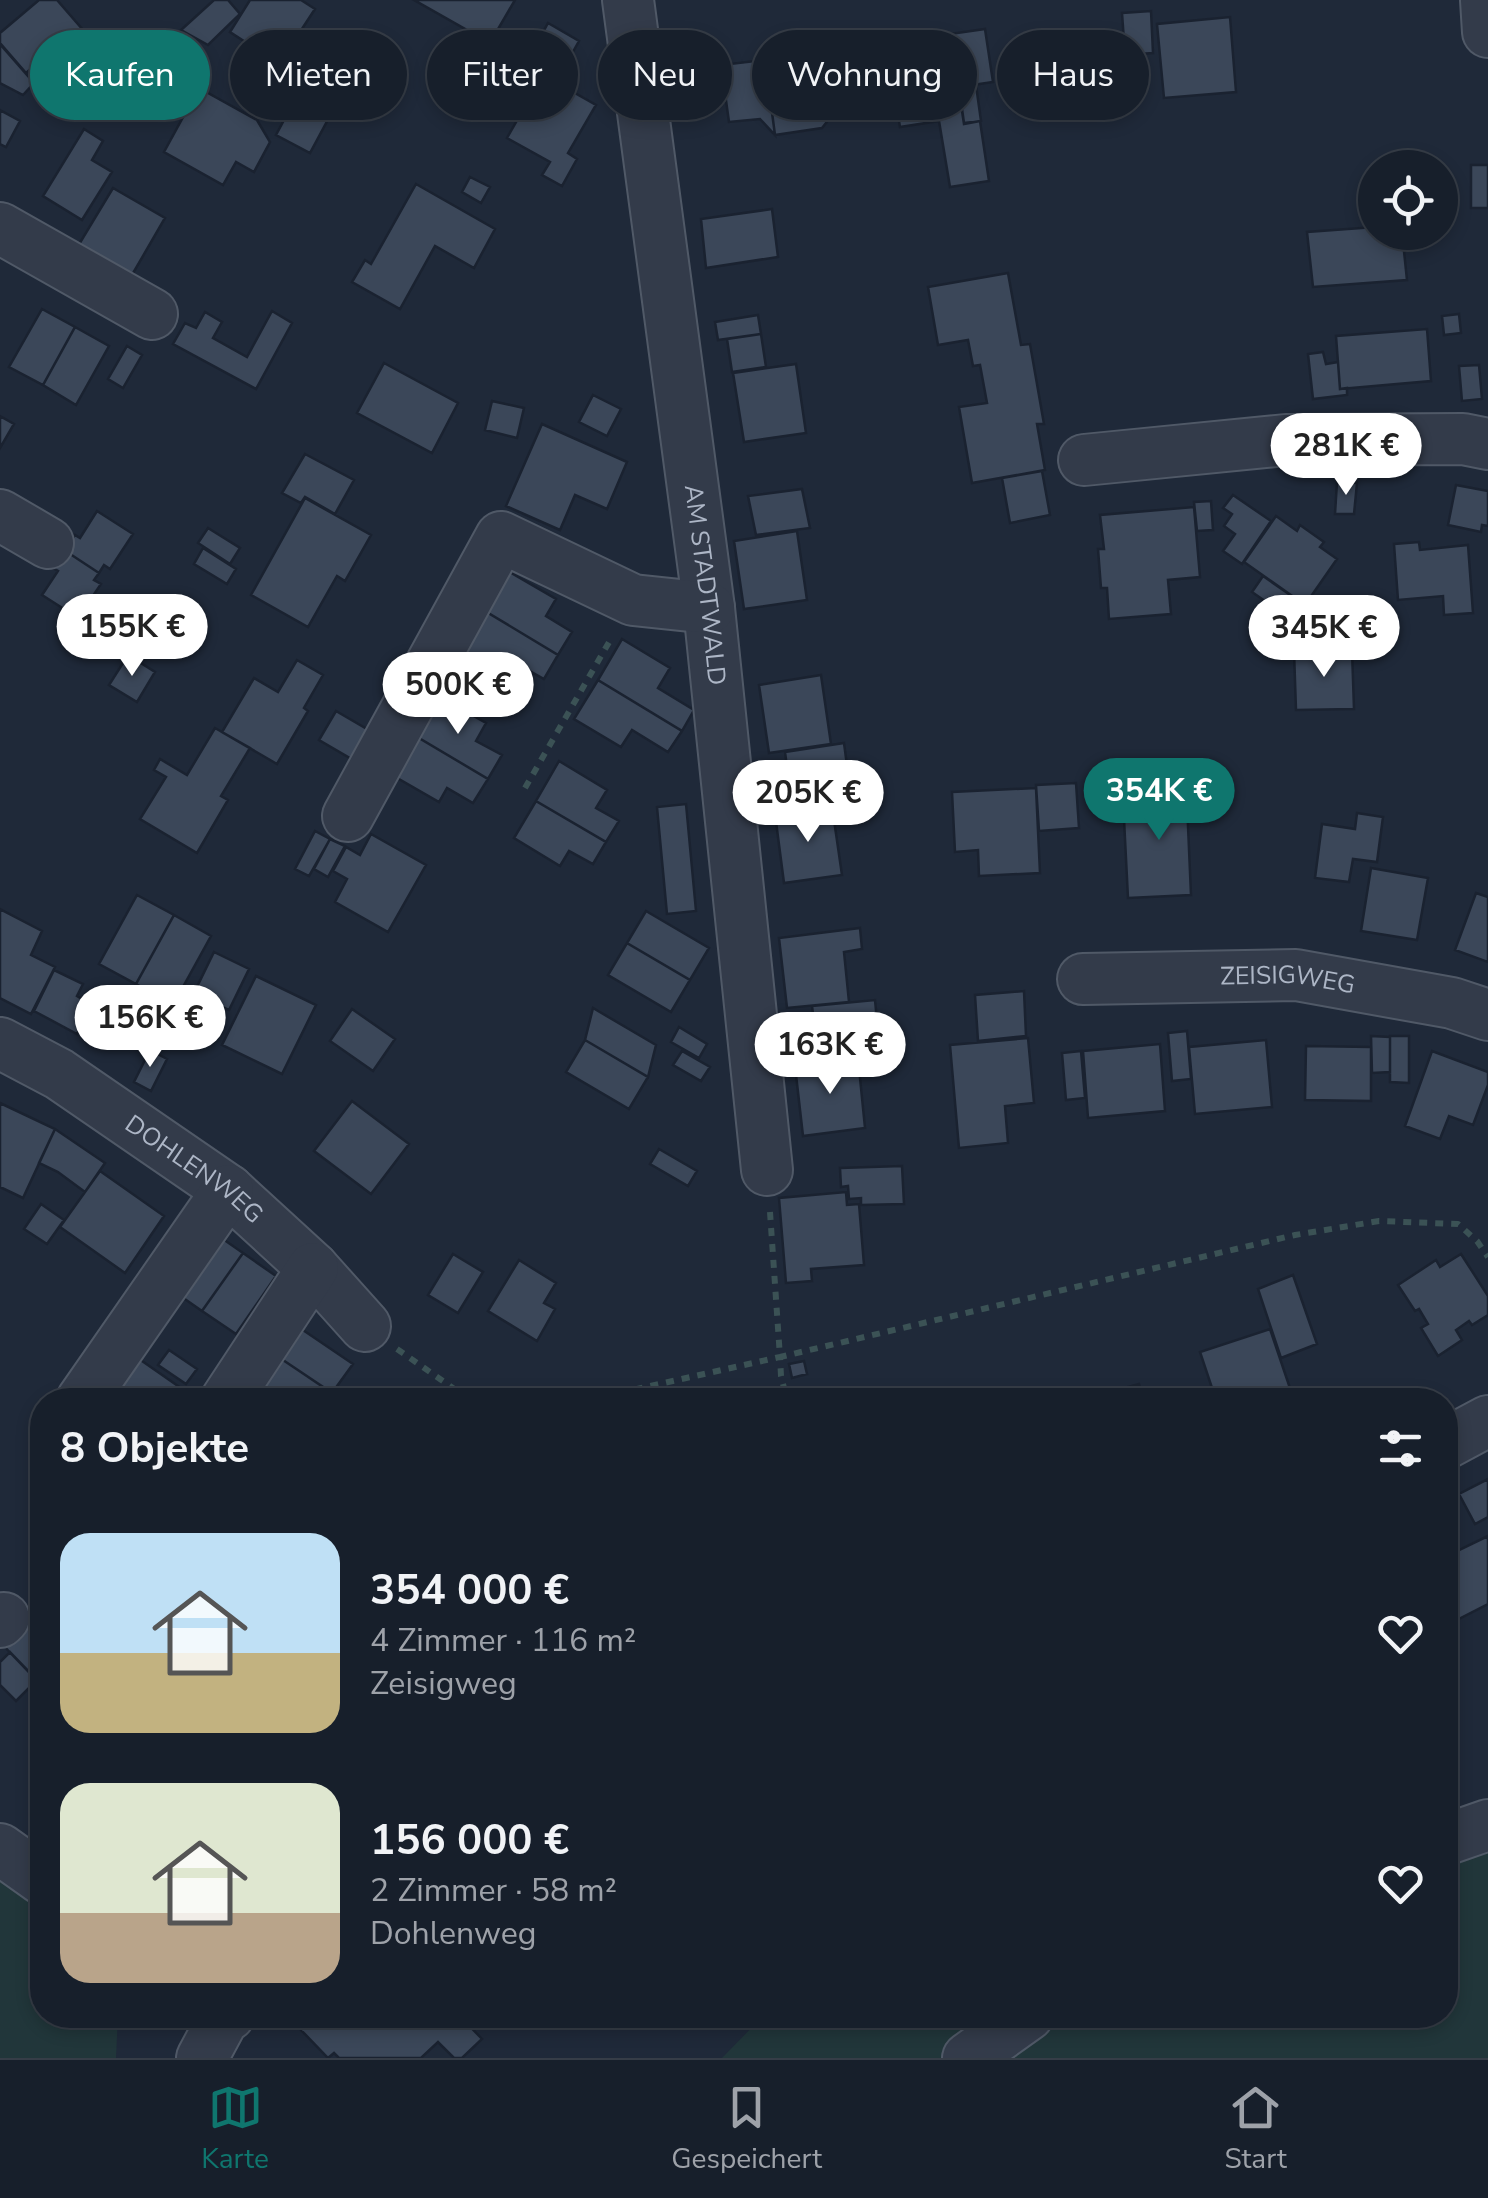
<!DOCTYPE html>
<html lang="de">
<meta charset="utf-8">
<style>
body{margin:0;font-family:"Nunito Sans",sans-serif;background:#202733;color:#f1f3f6;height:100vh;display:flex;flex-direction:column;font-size:38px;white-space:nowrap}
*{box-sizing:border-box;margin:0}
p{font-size:32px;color:#9ea2a9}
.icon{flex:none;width:55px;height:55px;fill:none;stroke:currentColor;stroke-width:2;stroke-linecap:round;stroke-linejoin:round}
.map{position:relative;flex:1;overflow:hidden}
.drawer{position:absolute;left:30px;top:1388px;width:1428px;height:640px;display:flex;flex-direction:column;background:#171f2b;border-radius:40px;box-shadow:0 5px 15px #0003,0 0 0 2px #363d47}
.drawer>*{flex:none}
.hud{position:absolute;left:30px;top:30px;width:1430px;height:90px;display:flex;gap:20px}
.fabs{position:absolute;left:1358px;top:150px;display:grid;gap:20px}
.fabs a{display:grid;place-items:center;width:100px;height:100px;border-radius:50%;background:#171f2b;box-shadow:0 5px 15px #0003,0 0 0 2px #363d47;font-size:50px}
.price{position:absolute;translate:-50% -85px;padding:0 22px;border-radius:35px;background:#fff;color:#222;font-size:32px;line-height:65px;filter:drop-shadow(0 2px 5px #0008)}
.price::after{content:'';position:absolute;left:50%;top:60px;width:30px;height:22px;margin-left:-15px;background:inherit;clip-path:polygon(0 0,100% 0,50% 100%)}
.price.on{background:#0f766e;color:#fff}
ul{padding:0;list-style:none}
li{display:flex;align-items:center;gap:30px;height:250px;padding:0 30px}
li span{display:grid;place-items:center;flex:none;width:280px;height:200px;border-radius:30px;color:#555}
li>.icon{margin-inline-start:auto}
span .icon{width:120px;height:120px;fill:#fffc;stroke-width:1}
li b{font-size:42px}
h2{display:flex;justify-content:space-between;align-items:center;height:120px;padding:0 30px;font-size:42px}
.chip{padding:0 35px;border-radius:45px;background:#171f2b;box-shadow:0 5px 15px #0003,0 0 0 2px #363d47;font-size:35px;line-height:90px}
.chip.on{background:#0f766e;color:#fff}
.tab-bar{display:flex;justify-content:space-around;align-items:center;height:140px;border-top:2px solid #363d47;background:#171f2b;font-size:28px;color:#9ea2a9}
.tab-bar a{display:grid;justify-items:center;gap:5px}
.tab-bar .on{color:#0f766e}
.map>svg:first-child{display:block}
.green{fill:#21363a}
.building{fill:#3b4759;stroke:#1a2230;stroke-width:2.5}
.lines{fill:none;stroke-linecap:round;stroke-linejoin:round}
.minor-casing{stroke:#505967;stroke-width:54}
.path{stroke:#3b5255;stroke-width:6;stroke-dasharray:8 8;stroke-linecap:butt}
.minor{stroke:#333b4a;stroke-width:50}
.labels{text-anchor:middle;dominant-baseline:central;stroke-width:8;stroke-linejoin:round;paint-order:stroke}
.street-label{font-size:25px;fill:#adb6c6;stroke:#18202e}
</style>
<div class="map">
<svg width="1488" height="2058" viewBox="0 0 1488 2058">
<rect width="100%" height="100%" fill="#1f2939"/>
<path class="green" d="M1488 1839V2058H722L764 2015H1445V1849Z
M0 1880 42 1911V2015H118L116 2058H0Z"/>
<path class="building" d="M39 0H57L103 53 79 74 55 48 26 73 0 43V33Z
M214 0H228L240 14 208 45 181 30Z
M250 0H301L315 9 279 64 230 32Z
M414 0H515L490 43Z
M1151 11 1153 53 1125 55 1122 13Z
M1230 17 1236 92 1164 98 1157 24Z
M548 23 579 41 559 77 528 60Z
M985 29 993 82 959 87 950 34Z
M951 39 964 124 980 121 989 181 950 187 939 121 900 127 895 97 901 96 893 48Z
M855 40 863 94 832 98 825 50 822 51 821 45Z
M0 44 34 83 23 95 0 83Z
M825 51 834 113 822 128 775 135 765 60Z
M765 60 775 135 760 119 729 122 721 65Z
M543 75 596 105 568 153 577 159 562 186 542 175 550 162 507 138Z
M976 85 981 121 964 123 959 88Z
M199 88 257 120 270 142 254 172 236 162 223 185 164 152Z
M298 94 332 112 310 153 276 135Z
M0 110 20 121 6 147 0 144Z
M84 129 103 141 92 160 112 172 82 220 43 196Z
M1471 165H1488V208H1471Z
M470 177 490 187 481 203 462 192Z
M416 184 495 229 474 268 435 246 400 309 352 282 365 260 371 264Z
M113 188 165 218 125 287 72 256Z
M772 209 778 257 706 268 701 219Z
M1375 227V232H1402L1407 280 1313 287 1307 232Z
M1008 273 1021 345 1030 344 1044 424H1037L1045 470 972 483 959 407 987 403 980 365 973 366 968 340 938 345 928 287Z
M42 309 75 327 43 385 9 367Z
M272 311 292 323 256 389 173 344 185 323 196 328 205 312 222 322 213 338 247 357Z
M1459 314 1461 333 1444 335 1442 316Z
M758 315 761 334 718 340 715 322Z
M75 327 109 346 76 405 43 385Z
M1427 329 1431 381 1340 389 1336 336Z
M761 334 766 367 732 372 727 339Z
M127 346 142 355 123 388 108 379Z
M1323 352 1326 364 1338 362 1340 389 1347 388V395L1313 399 1308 354Z
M384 363 458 403 432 453 357 413Z
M796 364 806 433 744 442 733 373Z
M1479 365 1482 399 1462 401 1459 366Z
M593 395 621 409 607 436 579 422Z
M492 401 524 408 517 438 485 430Z
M0 416 14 424 0 448Z
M542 424 627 462 607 509 575 495 560 530 506 506Z
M305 454 354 480 335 514 305 497 301 503 282 493Z
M1042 471 1050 515 1010 523 1002 478Z
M1337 482 1357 483 1354 514H1335Z
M1456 485 1488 491V526L1482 525 1481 532 1448 525Z
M802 489 810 528 756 535 748 496Z
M1233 495 1271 521 1242 564 1223 551 1235 534 1224 526 1232 514 1223 508Z
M305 498 371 535 345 581 337 576 308 627 251 595Z
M1211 501 1213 530 1197 531 1194 502Z
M1194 507 1200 577 1168 580 1171 614 1109 619 1107 588H1101L1098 549H1104L1100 515Z
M97 511 133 534 110 569 104 565 99 573 64 550 75 535 80 538Z
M1276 516 1297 531 1300 525 1324 542 1320 547 1337 559 1305 605 1244 562Z
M208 528 240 548 230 564 198 543Z
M797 531 807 600 744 609 734 541Z
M1419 542 1420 550 1468 545 1473 613 1444 615 1443 596 1398 600 1394 544Z
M203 548 236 569 227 584 194 564Z
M64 550 99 573 94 580 101 584 78 618 42 595 58 571 53 568Z
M508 571 556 599 546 616 572 632 558 655 485 611Z
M1263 576 1309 608 1298 624 1252 592Z
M485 611 558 655 544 679 517 664 509 678 462 651Z
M622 639 670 668 658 688 694 710 682 731 598 680Z
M1352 650 1354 709 1296 710 1294 651Z
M128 655 155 672 137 702 109 685Z
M465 655 495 672 474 708 444 691Z
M297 660 323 675 304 708 308 711 277 764 222 732 254 678 278 692Z
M821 675 831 744 769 753 759 685Z
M598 680 682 731 668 752 632 730 621 747 574 719Z
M438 696 486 723 476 741 502 755 488 779 414 735Z
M336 711 372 732 355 761 319 740Z
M215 728 250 748 221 796 228 800 197 853 140 819 166 777 154 770 160 759 187 775Z
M414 735 488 779 473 803 447 788 439 802 392 775Z
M844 743 848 773 823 777 827 806 793 811 785 752Z
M559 761 607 790 596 808 619 821 606 842 536 801Z
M1186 780 1191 895 1128 898 1124 819H1141L1139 783Z
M1076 783 1079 828 1039 831 1036 785Z
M1036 788 1040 873 979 876 978 850 955 852 952 792Z
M536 801 606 842 593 864 569 851 560 866 514 838Z
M686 804 696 911 667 914 657 807Z
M832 806 842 875 784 883 775 814Z
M1357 813 1383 817 1377 862 1353 859 1349 882 1315 878 1322 824 1355 829Z
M315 831 330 839 309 876 295 869Z
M371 834 426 865 388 932 335 902 347 879 333 871 346 847 360 855Z
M330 839 345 846 328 877 314 869Z
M1371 868 1428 878 1417 940 1361 931Z
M1476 893 1488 897V962L1455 950Z
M137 895 174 915 136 984 99 964Z
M0 909 42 931 31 955 55 967 31 1014 0 998Z
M646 911 709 948 690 980 627 943Z
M174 915 211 936 173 1005 136 984Z
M860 928 862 949 844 952 849 1002 787 1008 779 938Z
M627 943 690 980 671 1012 608 975Z
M214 952 249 969 229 1010 194 993Z
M54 970 83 984 77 996 92 1005 77 1034 34 1011Z
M256 976 316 1005 282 1074 222 1045Z
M1024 991 1026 1036 978 1041 975 995Z
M875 1000 878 1031 854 1033 857 1058 819 1062 812 1006Z
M593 1008 656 1045 648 1077 585 1040Z
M352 1009 395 1039 373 1071 330 1041Z
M679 1027 707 1044 699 1058 671 1042Z
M1187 1031 1191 1079 1172 1081 1168 1033Z
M1371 1036 1390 1037V1072L1372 1073Z
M1390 1036H1409V1083L1390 1082Z
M1028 1038 1034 1103 1005 1106 1008 1143 959 1148 950 1045Z
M585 1040 648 1077 629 1109 566 1072Z
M1266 1040 1272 1107 1195 1114 1189 1047Z
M1160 1044 1165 1111 1088 1118 1083 1051Z
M1306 1046 1371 1047V1101L1305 1100Z
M150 1050 167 1059 151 1091 134 1082Z
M682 1051 710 1067 701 1081 673 1065Z
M1081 1051 1085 1098 1066 1100 1062 1053Z
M1432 1051 1488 1072V1085L1473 1125 1449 1116 1440 1139 1405 1126Z
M858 1058 865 1128 803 1136 795 1066Z
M352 1101 409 1144 371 1194 314 1151Z
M0 1103 55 1129 23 1198 0 1187Z
M55 1129 105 1163 85 1192 58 1172 39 1163Z
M659 1149 697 1171 688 1186 650 1164Z
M902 1166 904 1204 861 1205V1198L849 1199 848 1186 841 1187 840 1168Z
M100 1171 164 1216 125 1273 60 1227Z
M846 1192 847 1205 859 1204 864 1265 811 1269 812 1281 786 1283 779 1198Z
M41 1204 64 1220 47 1244 24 1229Z
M210 1230 243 1253 202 1311 169 1288Z
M243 1253 276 1276 236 1334 202 1311Z
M453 1254 483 1272 458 1313 428 1295Z
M1461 1254 1488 1296V1315L1472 1325 1469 1321 1456 1330 1462 1340 1438 1356 1421 1328 1428 1324 1419 1309 1415 1311 1398 1285 1436 1260 1440 1267Z
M519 1260 556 1283 544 1303 555 1309 537 1341 488 1311Z
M1293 1275 1317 1344 1281 1358 1258 1289Z
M297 1326 353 1364 332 1393 277 1356Z
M1270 1329 1294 1400H1216L1200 1352Z
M169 1350 197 1369 186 1384 158 1365Z
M132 1354 198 1400H107Z
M277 1356 332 1393 328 1400H279L256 1385Z
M804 1361 807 1374 792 1378 789 1364Z
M1139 1384 1144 1400H1080Z
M1488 1479V1517L1475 1524 1459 1494Z
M1488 1536V1604L1445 1626V1557Z
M37 1609 42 1614V1686L1 1643Z
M10 1652 37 1680 16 1701 0 1685V1662Z
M317 2015H337L349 2028 363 2015H459L482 2039 462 2058H454L438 2042 421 2058H339L334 2053 328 2058 301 2030Z"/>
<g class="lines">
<defs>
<g id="minor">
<path id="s1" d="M628 0 709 608 767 1170"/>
<path d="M1486 0 1488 32"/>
<path d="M0 228 152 314"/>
<path d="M1084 460 1286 440 1463 439 1488 444"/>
<path d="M0 515 48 543"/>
<path d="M348 816 501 537 633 600 709 608"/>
<path id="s2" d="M1083 979 1296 975 1452 1003 1488 1015"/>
<path id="s3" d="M0 1043 59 1074 228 1190 313 1268 365 1326"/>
<path d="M82 1400 228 1190"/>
<path d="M226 1400 313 1268"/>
<path d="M1445 1444 1488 1421"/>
<path d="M0 1622 4 1618"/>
<path d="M1445 1840 1488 1825"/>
<path d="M0 1849 42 1879"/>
<path d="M202 2058 223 2019 229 2015"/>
<path d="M968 2058 1028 2015"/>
</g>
</defs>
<use href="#minor" class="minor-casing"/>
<path class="path" d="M525 788 612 637
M770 1212 780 1357 1295 1235 1379 1221 1458 1224 1477 1241 1488 1257
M397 1349 470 1400
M588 1400 780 1357 781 1376 787 1400"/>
<use href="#minor" class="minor"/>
</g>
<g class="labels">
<g class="street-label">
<text stroke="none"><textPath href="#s1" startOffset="590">AM STADTWALD</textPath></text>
<text stroke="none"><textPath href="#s2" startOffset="205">ZEISIGWEG</textPath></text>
<text stroke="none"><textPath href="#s3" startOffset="232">DOHLENWEG</textPath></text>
</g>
</g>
</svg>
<div class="fabs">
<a><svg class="icon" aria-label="locate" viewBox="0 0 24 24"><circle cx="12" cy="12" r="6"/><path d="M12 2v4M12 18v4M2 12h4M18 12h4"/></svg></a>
</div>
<b class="price" style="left:1346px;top:498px">281K €</b>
<b class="price" style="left:132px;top:679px">155K €</b>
<b class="price" style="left:1324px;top:680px">345K €</b>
<b class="price" style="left:458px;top:737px">500K €</b>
<b class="price on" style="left:1159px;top:843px">354K €</b>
<b class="price" style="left:808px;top:845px">205K €</b>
<b class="price" style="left:150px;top:1070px">156K €</b>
<b class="price" style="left:830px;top:1097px">163K €</b>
<div class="hud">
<a class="chip on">Kaufen</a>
<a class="chip">Mieten</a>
<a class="chip">Filter</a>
<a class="chip">Neu</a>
<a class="chip">Wohnung</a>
<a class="chip">Haus</a>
</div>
<section class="drawer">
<h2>8 Objekte<svg class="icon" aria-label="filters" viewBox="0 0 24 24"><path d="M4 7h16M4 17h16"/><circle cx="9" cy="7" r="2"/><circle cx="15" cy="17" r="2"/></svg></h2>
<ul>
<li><span style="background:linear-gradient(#bfe0f5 60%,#c2b280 0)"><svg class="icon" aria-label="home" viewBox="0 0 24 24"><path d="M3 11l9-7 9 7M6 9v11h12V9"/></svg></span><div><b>354 000 €</b><p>4 Zimmer · 116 m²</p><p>Zeisigweg</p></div><svg class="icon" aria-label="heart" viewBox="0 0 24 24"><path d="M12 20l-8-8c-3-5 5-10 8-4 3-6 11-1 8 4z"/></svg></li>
<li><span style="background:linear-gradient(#dfe7d0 65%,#b9a48a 0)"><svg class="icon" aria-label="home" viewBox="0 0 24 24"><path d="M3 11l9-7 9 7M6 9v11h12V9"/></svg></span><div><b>156 000 €</b><p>2 Zimmer · 58 m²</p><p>Dohlenweg</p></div><svg class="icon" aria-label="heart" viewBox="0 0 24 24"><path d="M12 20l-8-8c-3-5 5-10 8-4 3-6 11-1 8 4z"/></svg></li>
</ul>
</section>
</div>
<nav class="tab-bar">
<a class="on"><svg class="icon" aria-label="map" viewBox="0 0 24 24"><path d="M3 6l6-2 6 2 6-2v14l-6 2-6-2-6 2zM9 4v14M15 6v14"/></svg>Karte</a>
<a><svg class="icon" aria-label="saved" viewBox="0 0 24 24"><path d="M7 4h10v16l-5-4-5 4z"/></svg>Gespeichert</a>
<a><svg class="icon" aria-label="home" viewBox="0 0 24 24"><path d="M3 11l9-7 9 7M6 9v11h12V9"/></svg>Start</a>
</nav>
